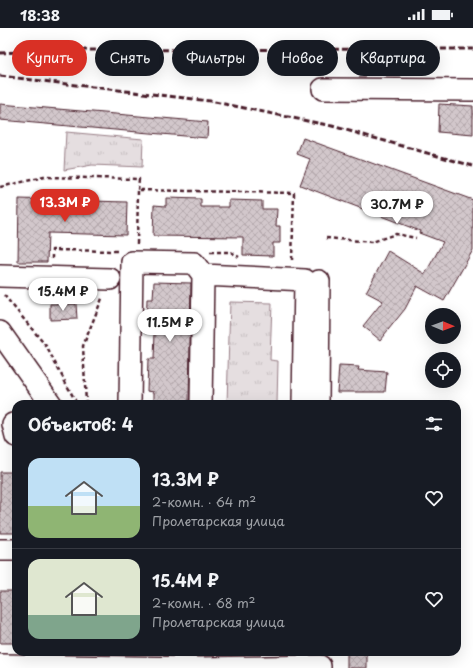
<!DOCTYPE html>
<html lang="ru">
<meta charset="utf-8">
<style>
body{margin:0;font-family:"Playpen Sans",sans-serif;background:#242831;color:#f1f3f6;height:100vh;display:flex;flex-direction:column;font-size:15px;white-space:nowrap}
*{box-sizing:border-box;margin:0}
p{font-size:13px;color:#9ea1a6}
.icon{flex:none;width:22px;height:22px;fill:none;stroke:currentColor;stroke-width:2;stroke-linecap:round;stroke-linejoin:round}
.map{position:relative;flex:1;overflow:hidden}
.sheet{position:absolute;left:12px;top:372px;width:449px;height:256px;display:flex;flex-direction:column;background:#171b24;border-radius:12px;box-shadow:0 4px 16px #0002}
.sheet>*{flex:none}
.banner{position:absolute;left:12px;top:12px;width:449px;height:36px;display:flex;gap:8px}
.needle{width:26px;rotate:91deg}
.tools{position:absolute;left:425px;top:280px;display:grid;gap:8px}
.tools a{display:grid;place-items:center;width:36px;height:36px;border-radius:50%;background:#171b24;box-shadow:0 4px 16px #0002;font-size:20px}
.price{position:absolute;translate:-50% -34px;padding:0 9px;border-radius:14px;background:#fff;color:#222;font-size:13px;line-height:26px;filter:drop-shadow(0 1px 2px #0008)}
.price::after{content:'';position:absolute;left:50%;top:24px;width:12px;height:9px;margin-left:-6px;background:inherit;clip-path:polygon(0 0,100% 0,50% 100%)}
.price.active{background:#d93025;color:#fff}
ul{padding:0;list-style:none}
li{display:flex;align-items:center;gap:12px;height:100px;padding:0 16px}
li+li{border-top:1px solid #363941}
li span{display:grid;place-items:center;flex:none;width:112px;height:80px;border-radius:12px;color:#555}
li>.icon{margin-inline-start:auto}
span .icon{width:48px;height:48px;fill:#fffc;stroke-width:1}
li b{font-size:17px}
h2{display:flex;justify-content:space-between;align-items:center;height:48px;padding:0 16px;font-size:17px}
.tag{padding:0 14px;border-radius:18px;background:#171b24;box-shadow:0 4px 16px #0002;font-size:14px;line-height:36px}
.tag.active{background:#d93025;color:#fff}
.status{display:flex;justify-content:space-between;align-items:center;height:28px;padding:0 20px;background:#171b24;direction:ltr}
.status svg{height:11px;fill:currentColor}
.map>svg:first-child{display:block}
.grass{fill:url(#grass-tufts);stroke:#987e86}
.building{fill:url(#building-cross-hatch);stroke:#4a1f2b}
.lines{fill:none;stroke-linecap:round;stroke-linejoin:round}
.minor-casing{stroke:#4a1f2b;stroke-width:24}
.path{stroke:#4a1f2b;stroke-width:2.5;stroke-dasharray:4 3;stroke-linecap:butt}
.minor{stroke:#fff;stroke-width:21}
.rail{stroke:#4a1f2b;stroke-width:3;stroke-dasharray:6 3;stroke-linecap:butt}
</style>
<div class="status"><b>18:38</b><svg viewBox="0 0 49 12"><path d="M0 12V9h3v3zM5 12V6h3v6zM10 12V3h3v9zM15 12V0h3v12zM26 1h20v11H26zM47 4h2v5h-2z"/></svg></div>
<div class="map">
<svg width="473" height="640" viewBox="0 0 473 640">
<defs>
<pattern id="grass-tufts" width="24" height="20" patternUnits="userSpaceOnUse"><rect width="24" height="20" fill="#e5dee0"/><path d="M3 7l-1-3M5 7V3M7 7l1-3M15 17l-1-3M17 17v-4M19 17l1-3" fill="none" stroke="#c6bec0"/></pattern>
<pattern id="building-cross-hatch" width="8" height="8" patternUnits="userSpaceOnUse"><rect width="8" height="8" fill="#d2c7cb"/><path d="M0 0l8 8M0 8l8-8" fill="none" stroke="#b6aaae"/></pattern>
</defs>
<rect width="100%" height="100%" fill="#fff"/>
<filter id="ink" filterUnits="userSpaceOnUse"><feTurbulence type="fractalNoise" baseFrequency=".025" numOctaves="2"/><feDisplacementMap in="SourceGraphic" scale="8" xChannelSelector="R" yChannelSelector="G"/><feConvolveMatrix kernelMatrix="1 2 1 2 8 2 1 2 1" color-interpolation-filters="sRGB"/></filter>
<g filter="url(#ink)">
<path class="grass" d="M66 104 143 111 142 139 92 137 64 142Z
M230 274 272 275 270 332 278 333 277 376H227Z"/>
<path class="building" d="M0 76 208 94 207 110 0 92Z
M439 76 473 78V107L438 104Z
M303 110 473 172V222L444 273 417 258 405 281 380 312 363 298 383 273 366 264 388 223 425 246 443 214 419 205 420 203 300 157 310 131 297 126Z
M166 170 201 171V179H229V172L262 173V181H277L276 198H280V215H273V228L243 227V209L153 208 154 177 166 178Z
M19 171 127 174 126 207 48 205 47 234H18Z
M154 254 191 255 189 376H154V364L147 363 148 331H154L155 304H146L147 271H153Z
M50 276H76L77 291 50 292Z
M339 338 359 339 358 342 387 344 385 364H337Z
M0 444H16V505H0Z
M0 563H16V615H0Z
M347 624H367V640H347Z"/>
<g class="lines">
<defs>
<path id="minor" d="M323 61 473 62
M0 248 110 251
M0 304 51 376
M130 376 132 234 194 235 203 247 305 252 303 376
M201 376 203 247
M318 376 319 253
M13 396 16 408
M0 522H16
M0 637 200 640
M200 640 320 638V640"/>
</defs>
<use href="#minor" class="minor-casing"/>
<path class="path" d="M0 159 44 149 139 151 138 162
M326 210 372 214 396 206 416 210
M137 216 138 162 294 165 292 232
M210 224H231L239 229
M52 231V222L117 223
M4 267 46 318 77 376
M86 376 83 318 103 268"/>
<use href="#minor" class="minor"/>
<path class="rail" d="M0 25 67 22 473 21
M0 48 210 73 332 98 473 138"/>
</g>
</g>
</svg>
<div class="tools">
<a><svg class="needle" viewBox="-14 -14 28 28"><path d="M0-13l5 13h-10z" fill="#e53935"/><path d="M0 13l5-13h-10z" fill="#9ea1a6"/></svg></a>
<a><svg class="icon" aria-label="locate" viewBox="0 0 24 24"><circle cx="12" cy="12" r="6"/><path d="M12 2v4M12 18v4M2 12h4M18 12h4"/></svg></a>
</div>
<b class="price active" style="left:65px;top:195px">13.3M ₽</b>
<b class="price" style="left:397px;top:197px">30.7M ₽</b>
<b class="price" style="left:63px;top:284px">15.4M ₽</b>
<b class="price" style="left:170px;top:315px">11.5M ₽</b>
<div class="banner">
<a class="tag active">Купить</a>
<a class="tag">Снять</a>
<a class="tag">Фильтры</a>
<a class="tag">Новое</a>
<a class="tag">Квартира</a>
</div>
<section class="sheet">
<h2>Объектов: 4<svg class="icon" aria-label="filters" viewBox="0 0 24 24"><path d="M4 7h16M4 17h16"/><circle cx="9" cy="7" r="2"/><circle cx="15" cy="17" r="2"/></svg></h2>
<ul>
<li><span style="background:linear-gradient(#bfe0f5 60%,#8fb573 0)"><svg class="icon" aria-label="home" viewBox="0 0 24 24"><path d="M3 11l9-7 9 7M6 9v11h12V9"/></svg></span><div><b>13.3M ₽</b><p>2-комн. · 64 m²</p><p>Пролетарская улица</p></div><svg class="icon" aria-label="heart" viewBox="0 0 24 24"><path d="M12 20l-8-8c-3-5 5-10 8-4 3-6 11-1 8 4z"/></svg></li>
<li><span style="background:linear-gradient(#dfe7d0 70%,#7fa58c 0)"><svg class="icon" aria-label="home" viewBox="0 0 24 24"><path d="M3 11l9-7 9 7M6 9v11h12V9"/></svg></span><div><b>15.4M ₽</b><p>2-комн. · 68 m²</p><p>Пролетарская улица</p></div><svg class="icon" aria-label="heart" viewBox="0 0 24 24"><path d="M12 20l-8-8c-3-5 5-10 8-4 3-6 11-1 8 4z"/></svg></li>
</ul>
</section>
</div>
